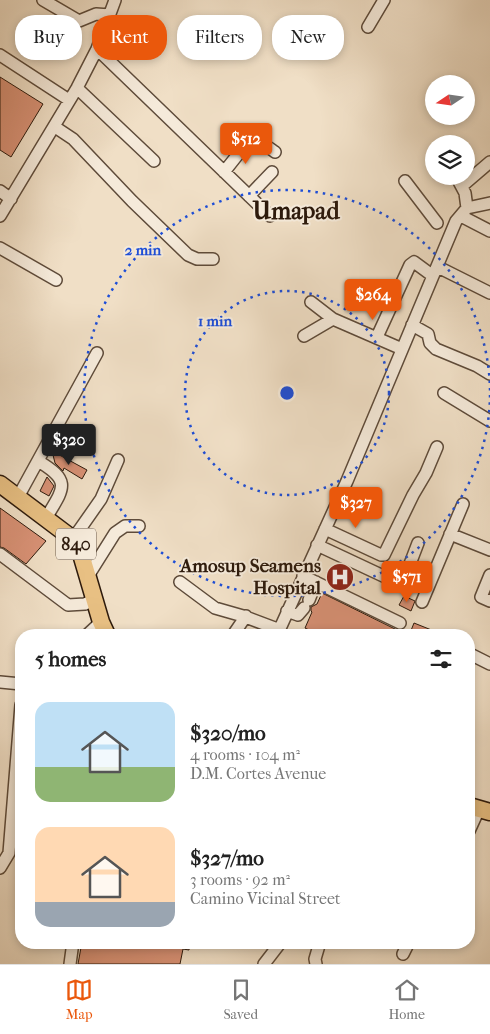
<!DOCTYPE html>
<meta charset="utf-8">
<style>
body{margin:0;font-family:"IM FELL French Canon",serif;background:#f6f6f6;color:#222;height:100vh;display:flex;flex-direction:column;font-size:19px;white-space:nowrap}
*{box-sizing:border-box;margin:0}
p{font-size:16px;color:#767676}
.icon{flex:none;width:28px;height:28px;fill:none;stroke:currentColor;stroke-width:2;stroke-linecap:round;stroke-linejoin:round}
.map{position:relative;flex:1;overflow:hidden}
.panel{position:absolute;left:15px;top:629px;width:460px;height:320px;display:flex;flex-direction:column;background:#fff;border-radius:20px;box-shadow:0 2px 8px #0003}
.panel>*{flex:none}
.top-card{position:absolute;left:15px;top:15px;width:460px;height:45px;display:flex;gap:10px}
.needle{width:32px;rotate:257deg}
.controls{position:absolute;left:425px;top:75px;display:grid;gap:10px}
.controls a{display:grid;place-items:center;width:50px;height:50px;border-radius:50%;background:#fff;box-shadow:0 2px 8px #0003;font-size:25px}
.price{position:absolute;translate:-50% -42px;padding:0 11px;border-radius:5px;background:#ea580c;color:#fff;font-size:16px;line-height:32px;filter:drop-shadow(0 1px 2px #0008)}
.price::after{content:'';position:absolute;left:50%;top:30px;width:15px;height:11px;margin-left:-8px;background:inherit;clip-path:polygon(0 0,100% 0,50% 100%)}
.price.active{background:#222;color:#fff}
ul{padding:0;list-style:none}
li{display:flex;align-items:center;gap:15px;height:125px;padding:0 20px}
li span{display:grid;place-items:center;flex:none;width:140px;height:100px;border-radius:15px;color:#555}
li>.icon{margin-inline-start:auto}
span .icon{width:60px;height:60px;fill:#fffc;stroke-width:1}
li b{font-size:21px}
h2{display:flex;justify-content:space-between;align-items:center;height:60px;padding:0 20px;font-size:21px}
.pill{padding:0 18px;border-radius:20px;background:#fff;box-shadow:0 2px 8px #0003;font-size:18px;line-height:45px}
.pill.active{background:#ea580c;color:#fff}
.tab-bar{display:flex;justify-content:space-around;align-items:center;height:70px;border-top:1px solid #e0e0e0;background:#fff;font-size:14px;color:#767676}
.tab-bar a{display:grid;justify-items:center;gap:2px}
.tab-bar .active{color:#ea580c}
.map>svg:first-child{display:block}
.building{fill:#d79074;stroke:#2d1a0c}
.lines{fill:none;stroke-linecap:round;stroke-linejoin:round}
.minor-casing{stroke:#5e4b3a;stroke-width:14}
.highway-casing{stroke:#2d1a0c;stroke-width:19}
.minor{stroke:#f5eada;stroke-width:11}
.highway{stroke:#e8c083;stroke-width:16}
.ring{fill:none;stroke:#1d4ed8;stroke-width:2.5;stroke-dasharray:2.5 5}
.labels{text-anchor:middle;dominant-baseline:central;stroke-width:4;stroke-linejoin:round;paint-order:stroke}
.shield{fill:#f5eada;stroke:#69584a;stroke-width:1}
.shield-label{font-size:18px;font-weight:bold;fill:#2d1a0c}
.poi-label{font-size:19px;font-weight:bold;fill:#2d1a0c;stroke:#f5eada;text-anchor:end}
.district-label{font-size:24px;font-weight:bold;fill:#2d1a0c;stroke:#f5eada}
.centre{fill:#1d4ed8;stroke:#f5eada;stroke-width:2.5}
.ring-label{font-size:15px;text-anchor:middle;font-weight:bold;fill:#1d4ed8;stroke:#f5eada;stroke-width:4;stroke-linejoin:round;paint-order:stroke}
</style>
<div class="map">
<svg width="490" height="964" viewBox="0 0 490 964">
<rect width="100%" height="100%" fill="#f0dfc6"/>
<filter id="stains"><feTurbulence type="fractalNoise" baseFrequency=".004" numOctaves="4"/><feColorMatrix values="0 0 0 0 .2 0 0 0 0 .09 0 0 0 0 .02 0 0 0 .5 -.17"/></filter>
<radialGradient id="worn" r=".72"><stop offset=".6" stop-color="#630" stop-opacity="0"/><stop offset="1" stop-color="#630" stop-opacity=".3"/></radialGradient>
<path class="building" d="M0 77 43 104 11 157 0 150Z
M52 451 87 470 82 479 64 468 63 471 55 463Z
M47 477 54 486 49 496 40 491Z
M0 508 46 541 26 564 4 548 0 547Z
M322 593 397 630 404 629 410 633 414 623 444 635H319L305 628 312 612 311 611V607L317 604Z
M404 596 415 601 411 611 399 605Z
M82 942H190L189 950 183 949 180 964H78Z"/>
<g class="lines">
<defs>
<path id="minor" d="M43 0 79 21 96 14 110 15
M368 27 384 0
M97 49 270 216
M0 55 69 100
M77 88 154 161
M55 127 73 139 132 201 188 255 197 259H213
M224 172 247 143C260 140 265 145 275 152
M456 176 465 193 467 208
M405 181 437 223
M462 186 490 162
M0 191 11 199
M249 196 272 172
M0 216 77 88 97 49 115 0
M461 216 490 231
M0 248 56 280
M438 267 490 293
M311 302 333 319 402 349
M412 325 428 334 430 343 436 349 477 366 490 374
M304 336 333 319
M377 337 410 265 414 262 433 276
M444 393 490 421
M38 461C72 481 64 488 46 518
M18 497 97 353
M325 529 381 555H384L413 495 426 473 437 447
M450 534 490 550
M73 539 101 499 118 460
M317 545 396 582 405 577 418 543
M0 554 68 605 85 604 95 599
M490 575 481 597 490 601
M88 576 115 533 125 526H139
M303 576 400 623
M180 582 215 608 243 616 280 630
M309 600 316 582
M422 602 463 504
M287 611 298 615 304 608
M87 635 101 622
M233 635 246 616
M277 635 347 481 456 221 467 208 490 203
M472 655 490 664
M0 682 21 684
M469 831 479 809
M0 868 9 853 21 705
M403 954 409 942
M70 964 73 942
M264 964 281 942
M316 964 315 959 320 942"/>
<path id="highway" d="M0 484 73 539 81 554 101 622 107 635
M469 806 490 812"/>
</defs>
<use href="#minor" class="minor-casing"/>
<use href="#highway" class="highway-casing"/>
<use href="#minor" class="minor"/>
<use href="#highway" class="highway"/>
</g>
<g class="ring">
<circle cx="287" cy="393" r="102"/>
<path d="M490 395A203 203 0 1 1 490 391"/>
</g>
<defs>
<symbol id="hospital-disc" viewBox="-11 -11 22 22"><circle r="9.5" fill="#8f2418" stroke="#f5eada"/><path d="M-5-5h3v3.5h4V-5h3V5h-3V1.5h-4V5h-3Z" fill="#fff"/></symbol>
</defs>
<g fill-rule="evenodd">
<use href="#hospital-disc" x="324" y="561" width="32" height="32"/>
</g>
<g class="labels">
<rect class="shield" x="56" y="528.5" width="40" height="31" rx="4"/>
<g class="shield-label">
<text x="76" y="544">840</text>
</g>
<g class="poi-label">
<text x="321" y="566">Amosup Seamens<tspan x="321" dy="22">Hospital</tspan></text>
</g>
<g class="district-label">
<text x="296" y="211">Umapad</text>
</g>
</g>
<circle cx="287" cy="393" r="8" class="centre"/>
<g class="ring-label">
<text x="143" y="255">2 min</text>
<text x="215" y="326">1 min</text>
</g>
<rect width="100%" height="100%" filter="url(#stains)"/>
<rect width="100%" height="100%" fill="url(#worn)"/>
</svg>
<div class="controls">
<a><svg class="needle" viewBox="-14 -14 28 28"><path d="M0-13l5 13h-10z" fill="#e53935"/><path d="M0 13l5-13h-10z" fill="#767676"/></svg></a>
<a><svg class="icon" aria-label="layers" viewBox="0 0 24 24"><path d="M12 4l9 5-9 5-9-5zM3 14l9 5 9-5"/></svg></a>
</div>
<b class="price" style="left:246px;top:165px">$512</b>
<b class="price" style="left:373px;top:321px">$264</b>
<b class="price active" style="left:69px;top:466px">$320</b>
<b class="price" style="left:356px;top:529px">$327</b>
<b class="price" style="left:407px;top:603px">$571</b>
<div class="top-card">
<a class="pill">Buy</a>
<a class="pill active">Rent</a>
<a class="pill">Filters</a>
<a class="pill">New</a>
</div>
<section class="panel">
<h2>5 homes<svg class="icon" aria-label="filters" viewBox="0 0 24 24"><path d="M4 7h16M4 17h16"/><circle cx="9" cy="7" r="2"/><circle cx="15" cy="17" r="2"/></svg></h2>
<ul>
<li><span style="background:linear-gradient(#bfe0f5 65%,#8fb573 0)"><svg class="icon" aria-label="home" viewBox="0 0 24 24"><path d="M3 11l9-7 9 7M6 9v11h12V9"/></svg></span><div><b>$320/mo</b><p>4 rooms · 104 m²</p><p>D.M. Cortes Avenue</p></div></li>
<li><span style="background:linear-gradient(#ffd9b3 75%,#9aa5b1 0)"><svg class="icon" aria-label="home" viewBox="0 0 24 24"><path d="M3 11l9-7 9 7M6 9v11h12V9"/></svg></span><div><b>$327/mo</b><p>3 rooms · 92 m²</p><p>Camino Vicinal Street</p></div></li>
</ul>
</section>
</div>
<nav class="tab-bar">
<a class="active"><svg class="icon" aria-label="map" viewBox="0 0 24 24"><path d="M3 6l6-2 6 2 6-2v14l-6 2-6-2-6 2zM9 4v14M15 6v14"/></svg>Map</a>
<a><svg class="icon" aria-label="saved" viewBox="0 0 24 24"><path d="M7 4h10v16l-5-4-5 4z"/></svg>Saved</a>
<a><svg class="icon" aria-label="home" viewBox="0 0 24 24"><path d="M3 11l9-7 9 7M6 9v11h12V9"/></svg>Home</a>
</nav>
